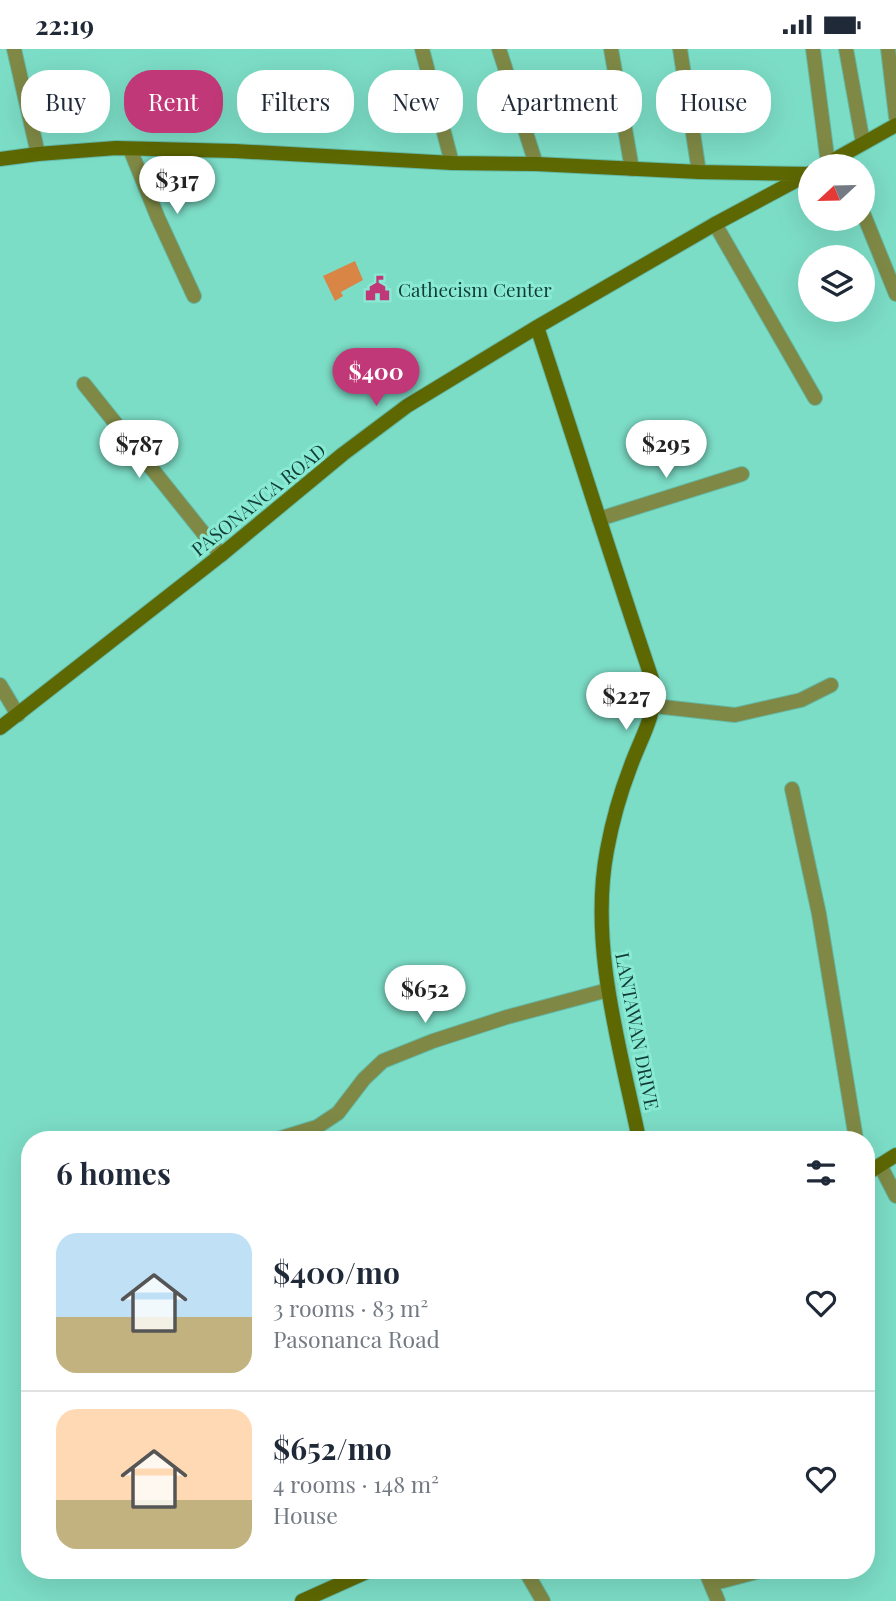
<!DOCTYPE html>
<meta charset="utf-8">
<style>
body{margin:0;font-family:"Playfair Display",serif;background:#f6f6f7;color:#1f2937;height:100vh;display:flex;flex-direction:column;font-size:26px;white-space:nowrap}
*{box-sizing:border-box;margin:0}
p{font-size:23px;color:#747a83}
.icon{flex:none;width:38px;height:38px;fill:none;stroke:currentColor;stroke-width:2;stroke-linecap:round;stroke-linejoin:round}
.map{position:relative;flex:1;overflow:hidden}
.panel{position:absolute;left:21px;top:1082px;width:854px;height:448px;display:flex;flex-direction:column;background:#fff;border-radius:28px;box-shadow:0 7px 28px #0002}
.panel>*{flex:none}
.banner{position:absolute;left:21px;top:21px;width:854px;height:63px;display:flex;gap:14px}
.needle{width:46px;rotate:248deg}
.fabs{position:absolute;left:798px;top:105px;display:grid;gap:14px}
.fabs a{display:grid;place-items:center;width:77px;height:77px;border-radius:50%;background:#fff;box-shadow:0 7px 28px #0002;font-size:35px}
.price{position:absolute;translate:-50% -60px;padding:0 16px;border-radius:24px;background:#fff;color:#222;font-size:23px;line-height:46px;filter:drop-shadow(0 2px 4px #0008)}
.price::after{content:'';position:absolute;left:50%;top:42px;width:21px;height:16px;margin-left:-10px;background:inherit;clip-path:polygon(0 0,100% 0,50% 100%)}
.price.current{background:#c03877;color:#fff}
ul{padding:0;list-style:none}
li{display:flex;align-items:center;gap:21px;height:175px;padding:0 35px}
li+li{border-top:2px solid #e0e1e3}
li span{display:grid;place-items:center;flex:none;width:196px;height:140px;border-radius:21px;color:#555}
li>.icon{margin-inline-start:auto}
span .icon{width:84px;height:84px;fill:#fffc;stroke-width:1}
li b{font-size:30px}
h2{display:flex;justify-content:space-between;align-items:center;height:84px;padding:0 35px;font-size:30px}
.tag{padding:0 24px;border-radius:28px;background:#fff;box-shadow:0 7px 28px #0002;font-size:24px;line-height:63px}
.tag.current{background:#c03877;color:#fff}
.status{display:flex;justify-content:space-between;align-items:center;height:49px;padding:0 35px;background:#fff;direction:ltr}
.status svg{height:19px;fill:currentColor}
.map>svg:first-child{display:block}
.green{fill:#d88545}
.lines{fill:none;stroke-linecap:round;stroke-linejoin:round}
.street-casing{stroke:#64baa6;stroke-width:16}
.secondary-casing{stroke:#64baa6;stroke-width:16}
.street{stroke:#7f8945;stroke-width:14}
.secondary{stroke:#5e6802;stroke-width:14}
.labels{text-anchor:middle;dominant-baseline:central;stroke-width:6;stroke-linejoin:round;paint-order:stroke}
.poi-label{font-size:19px;fill:#113c33;stroke:#89ead3;text-anchor:start}
.street-label{font-size:19px;fill:#113c33;stroke:#89ead3}
</style>
<div class="status"><b>22:19</b><svg viewBox="0 0 49 12"><path d="M0 12V9h3v3zM5 12V6h3v6zM10 12V3h3v9zM15 12V0h3v12zM26 1h20v11H26zM47 4h2v5h-2z"/></svg></div>
<div class="map">
<svg width="896" height="1552" viewBox="0 0 896 1552">
<rect width="100%" height="100%" fill="#7cddc6"/>
<path class="green" d="M355 212 363 231 341 243 343 247 335 252 323 227Z"/>
<g class="lines">
<defs>
<path id="street" d="M14 0 38 105
M422 0 452 114
M499 0 536 115
M611 0 632 120
M680 0 699 123
M813 0 828 115
M846 0 863 94
M888 0 896 68
M130 100 158 169 194 247
M863 164 896 245
M715 175 815 349
M84 335 221 506
M599 470 742 425
M0 636 18 666
M654 657 735 666 801 651 831 636
M792 740 819 865 856 1090
M278 1090 317 1078 338 1064 364 1030 383 1012 433 992 507 968 608 941
M880 1116 896 1147
M525 1521 543 1552
M705 1521 718 1552
M711 1535 764 1521"/>
<path id="secondary" d="M0 110 38 105 116 99 235 102 452 114 536 115 699 123 808 125
M823 117 896 76
M537 278C577 398 614 519 655 639 653 673 641 688 630 719 620 745 612 774 607 801 589 896 620 998 639 1090
M0 679 221 506 343 405 407 357 537 278 715 175 810 124
M866 1125 896 1106
M302 1552 371 1521"/>
</defs>
<use href="#street" class="street-casing"/>
<use href="#secondary" class="secondary-casing"/>
<use href="#street" class="street"/>
<use href="#secondary" class="secondary"/>
</g>
<defs>
<symbol id="civic-bare" viewBox="-9 -9 18 18"><path d="M-.6-6.5H3V-4.5H.6V-3L4-1V1h2V6H-6V1h2V-1L-.6-3ZM-1.2 2.5V6h2.4V2.5Z" fill="#c03877" stroke="#89ead3" stroke-width="2.5" paint-order="stroke"/></symbol>
</defs>
<g fill-rule="evenodd">
<use href="#civic-bare" x="360" y="222" width="35" height="35"/>
</g>
<g class="labels">
<g class="poi-label">
<text x="398" y="240">Cathecism Center</text>
</g>
<g class="street-label">
<text transform="translate(258 450) rotate(-39)">PASONANCA ROAD</text>
<text transform="translate(638 982) rotate(79)">LANTAWAN DRIVE</text>
</g>
</g>
</svg>
<div class="fabs">
<a><svg class="needle" viewBox="-14 -14 28 28"><path d="M0-13l5 13h-10z" fill="#e53935"/><path d="M0 13l5-13h-10z" fill="#747a83"/></svg></a>
<a><svg class="icon" aria-label="layers" viewBox="0 0 24 24"><path d="M12 4l9 5-9 5-9-5zM3 14l9 5 9-5"/></svg></a>
</div>
<b class="price" style="left:177px;top:167px">$317</b>
<b class="price current" style="left:376px;top:359px">$400</b>
<b class="price" style="left:139px;top:431px">$787</b>
<b class="price" style="left:666px;top:431px">$295</b>
<b class="price" style="left:626px;top:683px">$227</b>
<b class="price" style="left:425px;top:976px">$652</b>
<div class="banner">
<a class="tag">Buy</a>
<a class="tag current">Rent</a>
<a class="tag">Filters</a>
<a class="tag">New</a>
<a class="tag">Apartment</a>
<a class="tag">House</a>
</div>
<section class="panel">
<h2>6 homes<svg class="icon" aria-label="filters" viewBox="0 0 24 24"><path d="M4 7h16M4 17h16"/><circle cx="9" cy="7" r="2"/><circle cx="15" cy="17" r="2"/></svg></h2>
<ul>
<li><span style="background:linear-gradient(#bfe0f5 60%,#c2b280 0)"><svg class="icon" aria-label="home" viewBox="0 0 24 24"><path d="M3 11l9-7 9 7M6 9v11h12V9"/></svg></span><div><b>$400/mo</b><p>3 rooms · 83 m²</p><p>Pasonanca Road</p></div><svg class="icon" aria-label="heart" viewBox="0 0 24 24"><path d="M12 20l-8-8c-3-5 5-10 8-4 3-6 11-1 8 4z"/></svg></li>
<li><span style="background:linear-gradient(#ffd9b3 65%,#c2b280 0)"><svg class="icon" aria-label="home" viewBox="0 0 24 24"><path d="M3 11l9-7 9 7M6 9v11h12V9"/></svg></span><div><b>$652/mo</b><p>4 rooms · 148 m²</p><p>House</p></div><svg class="icon" aria-label="heart" viewBox="0 0 24 24"><path d="M12 20l-8-8c-3-5 5-10 8-4 3-6 11-1 8 4z"/></svg></li>
</ul>
</section>
</div>
